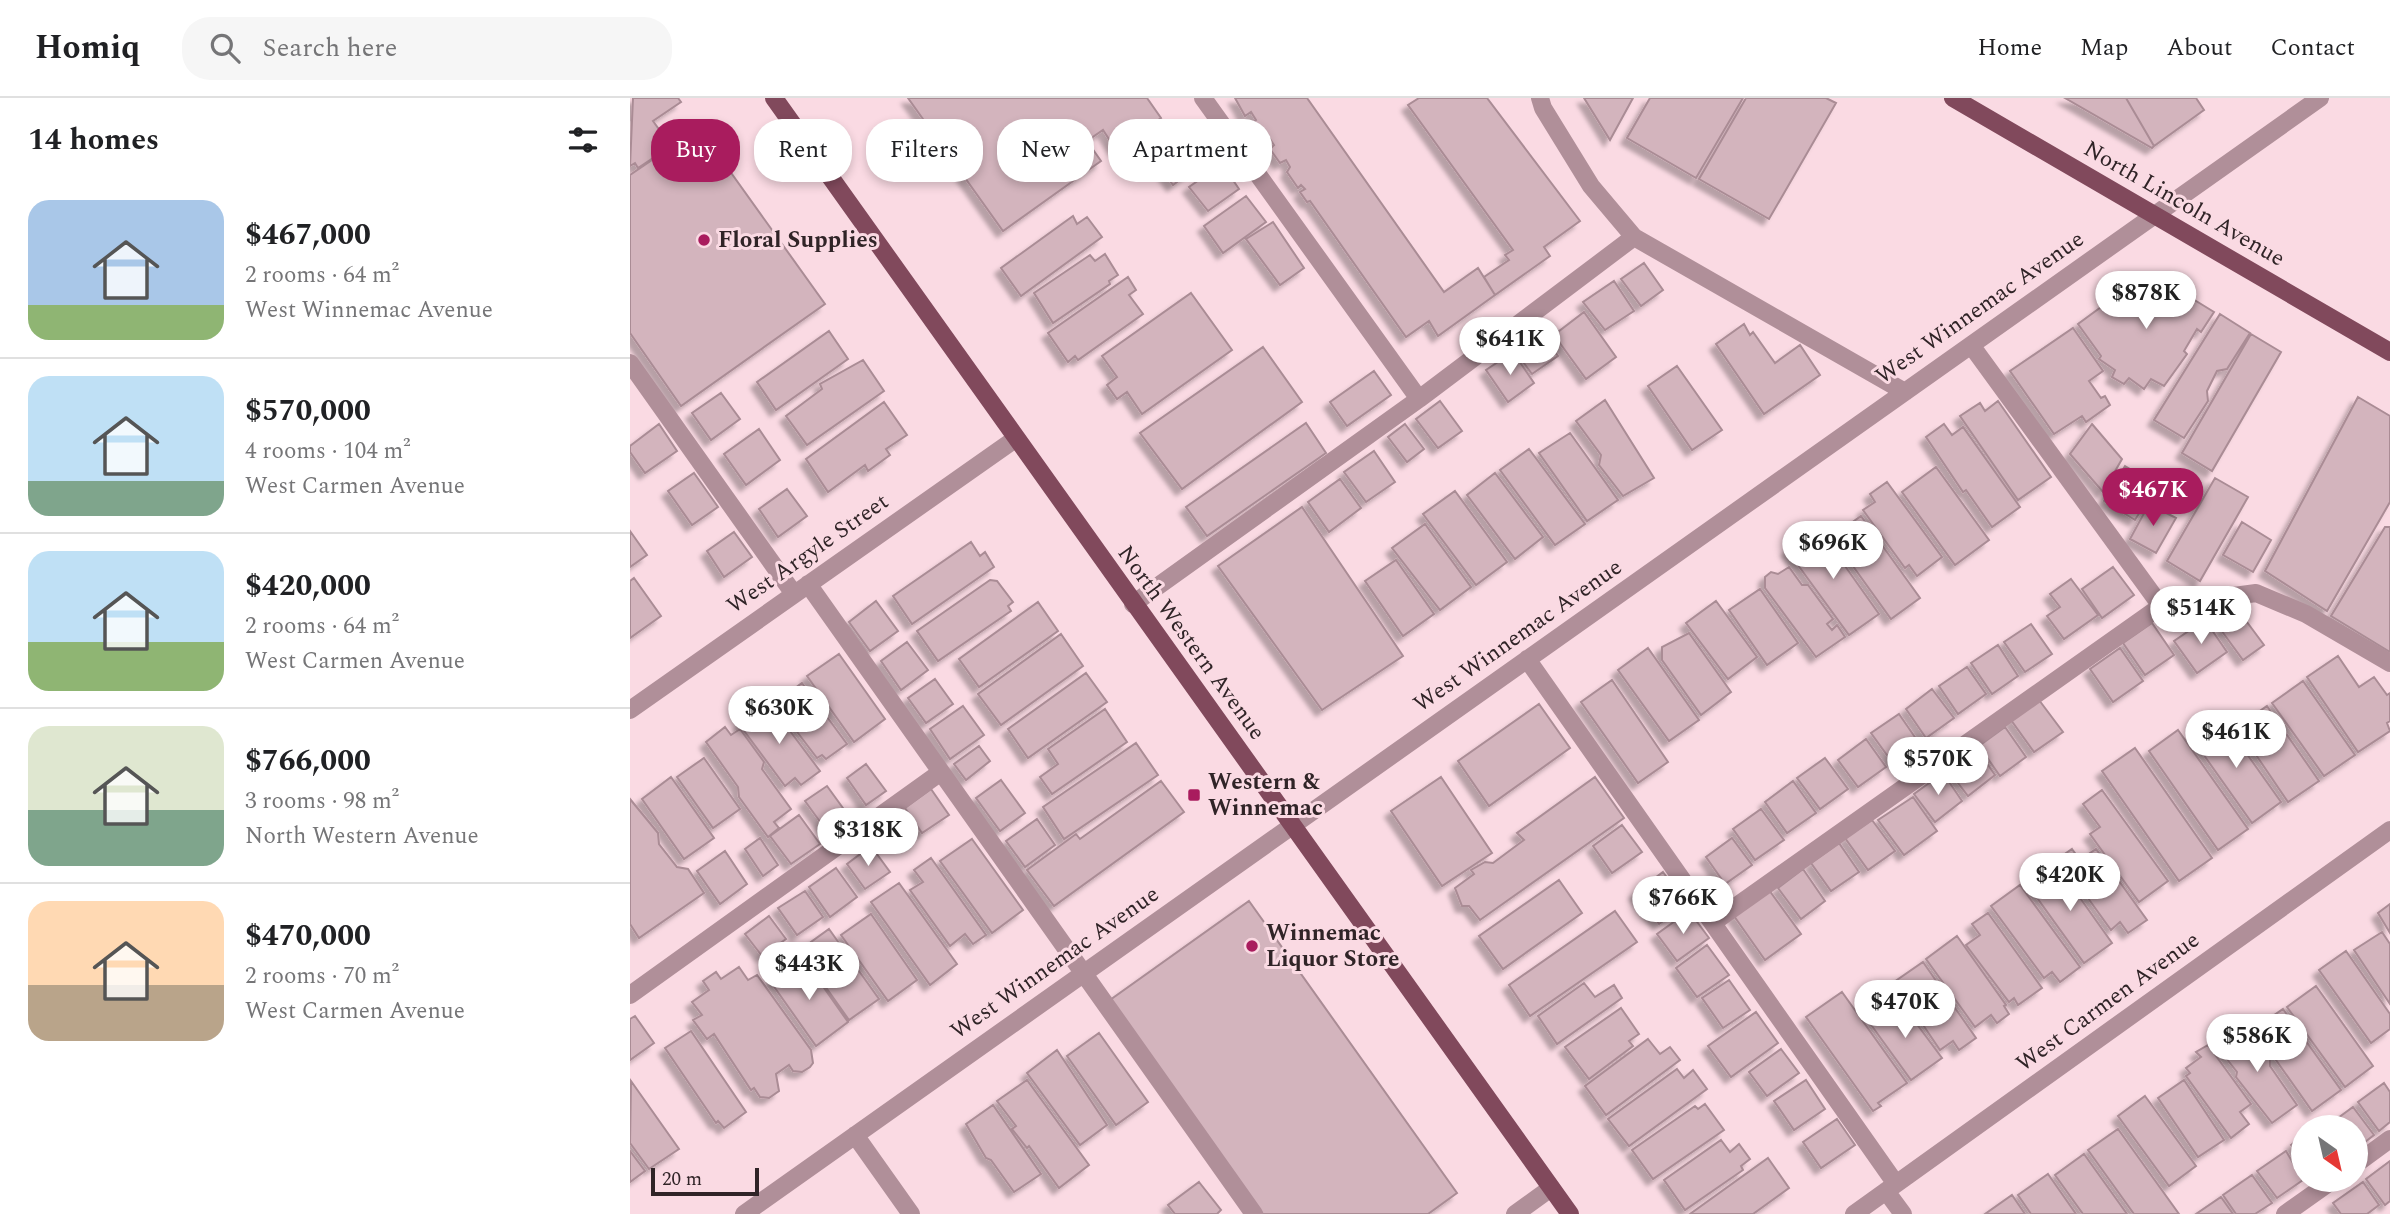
<!DOCTYPE html>
<meta charset="utf-8">
<style>
body{margin:0;font-family:Spectral,serif;background:#f6f6f6;color:#202124;height:100vh;display:flex;flex-direction:column;font-size:26px;white-space:nowrap}
*{box-sizing:border-box;margin:0}
p{font-size:23px;color:#757577}
.icon{flex:none;width:38px;height:38px;fill:none;stroke:currentColor;stroke-width:2;stroke-linecap:round;stroke-linejoin:round}
.map{position:relative;flex:1;overflow:hidden}
.details{display:flex;flex-direction:column;background:#fff;width:630px}
.details>*{flex:none}
.top-card{position:absolute;left:21px;top:21px;width:665px;height:63px;display:flex;gap:14px}
.needle{width:46px;rotate:146deg}
.fabs{position:absolute;left:1661px;top:1017px;display:grid;gap:14px}
.fabs a{display:grid;place-items:center;width:77px;height:77px;border-radius:50%;background:#fff;box-shadow:0 4px 10px #0003;font-size:35px}
.scale{position:absolute;left:21px;bottom:18px;width:108px;box-sizing:border-box;padding-left:7px;border:4px solid #302427;border-top:0;font-size:19px;line-height:24px;white-space:nowrap;color:#302427;-webkit-text-stroke:5px #fadae3;paint-order:stroke}
.price{position:absolute;translate:-50% -60px;padding:0 16px;border-radius:24px;background:#fff;color:#222;font-size:23px;line-height:46px;filter:drop-shadow(0 2px 4px #0008)}
.price::after{content:'';position:absolute;left:50%;top:42px;width:21px;height:16px;margin-left:-10px;background:inherit;clip-path:polygon(0 0,100% 0,50% 100%)}
.price.on{background:#a91c5e;color:#fff}
ul{padding:0;list-style:none}
li{display:flex;align-items:center;gap:21px;height:175px;padding:0 28px}
li+li{border-top:2px solid #e0e0e0}
li span{display:grid;place-items:center;flex:none;width:196px;height:140px;border-radius:21px;color:#555}
li>.icon{margin-inline-start:auto}
span .icon{width:84px;height:84px;fill:#fffc;stroke-width:1}
li b{font-size:30px}
h2{display:flex;justify-content:space-between;align-items:center;height:84px;padding:0 28px;font-size:30px}
.chip{padding:0 24px;border-radius:28px;background:#fff;box-shadow:0 4px 10px #0003;font-size:24px;line-height:63px}
.chip.on{background:#a91c5e;color:#fff}
header{display:flex;align-items:center;gap:42px;box-sizing:border-box;height:98px;padding:0 35px;background:#fff;border-bottom:2px solid #e0e0e0}
header strong{font-size:33px}
nav{display:flex;gap:38px;margin-inline-start:auto;font-size:24px}
.search{width:490px;height:63px;background:#f6f6f6;display:flex;align-items:center;gap:18px;box-sizing:border-box;padding:0 24px;border-radius:28px;color:#757577;font-size:26px}
main{display:flex;flex:1;min-height:0}
.map>svg:first-child{display:block}
.building{fill:#d3b4bd;stroke:#aa8c95;stroke-width:2;filter:url(#shadow)}
.lines{fill:none;stroke-linecap:round;stroke-linejoin:round}
.minor{stroke:#b08f99;stroke-width:18}
.major{stroke:#81495c;stroke-width:18}
.poi-dot{fill:#a91c5e;stroke:#fadae3;stroke-width:2.5}
.labels{text-anchor:middle;dominant-baseline:central;stroke-width:6;stroke-linejoin:round;paint-order:stroke}
.street-label{font-size:23px;fill:#302427;stroke:#fadae3}
.poi-label{font-size:23px;font-weight:bold;fill:#302427;stroke:#fadae3;text-anchor:start}
</style>
<header>
<strong>Homiq</strong>
<div class="search"><svg class="icon" aria-label="search" viewBox="0 0 24 24"><circle cx="10" cy="10" r="6"/><path d="M15 15l6 6"/></svg>Search here</div>
<nav><a>Home</a><a>Map</a><a>About</a><a>Contact</a></nav>
</header>
<main>
<section class="details">
<h2>14 homes<svg class="icon" aria-label="filters" viewBox="0 0 24 24"><path d="M4 7h16M4 17h16"/><circle cx="9" cy="7" r="2"/><circle cx="15" cy="17" r="2"/></svg></h2>
<ul>
<li><span style="background:linear-gradient(#a9c7e8 75%,#8fb573 0)"><svg class="icon" aria-label="home" viewBox="0 0 24 24"><path d="M3 11l9-7 9 7M6 9v11h12V9"/></svg></span><div><b>$467,000</b><p>2 rooms · 64 m²</p><p>West Winnemac Avenue</p></div></li>
<li><span style="background:linear-gradient(#bfe0f5 75%,#7fa58c 0)"><svg class="icon" aria-label="home" viewBox="0 0 24 24"><path d="M3 11l9-7 9 7M6 9v11h12V9"/></svg></span><div><b>$570,000</b><p>4 rooms · 104 m²</p><p>West Carmen Avenue</p></div></li>
<li><span style="background:linear-gradient(#bfe0f5 65%,#8fb573 0)"><svg class="icon" aria-label="home" viewBox="0 0 24 24"><path d="M3 11l9-7 9 7M6 9v11h12V9"/></svg></span><div><b>$420,000</b><p>2 rooms · 64 m²</p><p>West Carmen Avenue</p></div></li>
<li><span style="background:linear-gradient(#dfe7d0 60%,#7fa58c 0)"><svg class="icon" aria-label="home" viewBox="0 0 24 24"><path d="M3 11l9-7 9 7M6 9v11h12V9"/></svg></span><div><b>$766,000</b><p>3 rooms · 98 m²</p><p>North Western Avenue</p></div></li>
<li><span style="background:linear-gradient(#ffd9b3 60%,#b9a48a 0)"><svg class="icon" aria-label="home" viewBox="0 0 24 24"><path d="M3 11l9-7 9 7M6 9v11h12V9"/></svg></span><div><b>$470,000</b><p>2 rooms · 70 m²</p><p>West Carmen Avenue</p></div></li>
</ul>
</section>
<div class="map">
<svg width="1760" height="1116" viewBox="0 0 1760 1116">
<defs>
<filter id="shadow"><feDropShadow dx="-6" dy="6" stdDeviation="2" flood-color="#0004"/></filter>
</defs>
<rect width="100%" height="100%" fill="#fadae3"/>
<path class="building" d="M3 0H48L51 4 23 23 41 48 8 70 5 65 0 68Z
M278 0H517L531 20 486 52 473 32 457 43 471 63 373 133Z
M605 0H677L814 194 848 170 865 197 808 238 799 223 776 239 680 103 677 104 670 94 675 91 671 87 668 90 657 74 660 69 656 62 650 65 640 51 644 47 640 41 635 43 622 25 626 22 621 14 615 18Z
M789 0H857L950 123 914 149 920 158 865 197 854 179 879 162 875 157 883 152 778 7Z
M954 0H1003L980 42Z
M1020 0H1113L1066 80 997 40Z
M1116 0H1196L1206 5 1139 121 1069 81Z
M1435 0H1496L1524 48 1522 50Z
M1496 0H1566L1574 12 1524 48Z
M567 29 586 54 543 87 524 61Z
M69 30 195 206 51 308 0 235V77Z
M592 66 609 91 578 113 559 89Z
M616 98 636 124 593 155 574 128Z
M443 118 447 126 457 119 472 139 391 198 371 170Z
M643 124 674 170 650 187 616 141Z
M475 156 488 177 479 183 480 186 423 225 404 195 460 157 465 163Z
M1014 165 1033 192 1011 208 991 181Z
M1516 176H1522L1584 214 1571 234 1567 231 1554 253 1557 256 1534 288 1521 281 1514 291 1499 280 1494 286 1482 279 1485 272 1469 261 1471 258 1448 226Z
M498 179 506 192 499 197 513 216 448 262 445 258 438 264 418 235Z
M984 183 1004 213 975 232 953 204Z
M561 195 602 252 512 316 497 294 487 301 477 287 487 279 472 258Z
M954 214 986 259 956 281 924 237Z
M1590 216 1620 235 1597 271 1587 273 1577 293 1578 303 1554 340 1524 322Z
M1114 226 1120 237 1123 234 1145 265 1170 247 1190 277 1134 316 1086 246Z
M908 230 928 258 902 276 882 249Z
M1443 230 1473 273 1459 283 1471 300 1475 298 1480 307 1456 324 1452 318 1424 336 1380 273Z
M199 233 218 261 146 312 127 284Z
M1621 236 1651 254 1582 373 1552 355Z
M633 249 672 304 552 391 510 335Z
M883 254 904 285 878 304 856 272Z
M233 262 254 293 177 347 156 318 192 291 190 286Z
M1047 268 1092 332 1062 352 1018 288Z
M744 273 761 297 717 328 700 304Z
M91 295 110 321 81 342 62 315Z
M1728 299 1760 318V404L1697 513 1635 473Z
M975 302 1024 380 993 398 969 367 971 357 946 323Z
M810 303 832 333 808 350 786 321Z
M1368 303 1421 379 1388 402 1330 318 1350 305 1355 313Z
M254 304 277 337 256 351 260 357 238 373 235 367 198 394 176 361Z
M676 325 696 355 577 438 556 409Z
M29 326 47 353 15 375 0 354V348Z
M775 326 794 351 777 364 758 339Z
M1314 326 1322 337 1333 329 1390 409 1362 429 1336 392 1333 394 1296 339Z
M1462 326 1492 361 1473 394 1440 356Z
M129 331 150 362 116 387 94 356Z
M940 335 988 402 957 423 909 355Z
M899 351 955 426 925 447 870 372Z
M744 353 765 384 736 404 714 374Z
M1495 368 1527 387 1505 422 1474 403Z
M1306 369 1359 442 1325 467 1272 394Z
M64 375 88 409 62 427 38 393Z
M865 375 913 439 885 461 837 397Z
M1585 380 1618 399 1570 483 1537 463Z
M710 381 731 410 699 434 678 404Z
M1257 384 1312 459 1287 478 1279 467 1275 470 1233 412 1245 404 1240 396Z
M157 391 177 418 148 439 129 411Z
M825 393 877 464 846 487 793 416Z
M1519 406 1546 420 1526 455 1500 441Z
M672 409 773 558 692 612 588 468Z
M1231 418 1290 500 1261 521 1202 439Z
M1612 424 1641 442 1623 474 1593 457Z
M795 426 841 489 810 512 762 450Z
M1755 429H1760V554L1701 518Z
M1188 430 1249 516 1219 537 1157 452Z
M0 433 17 457 0 469Z
M104 434 122 459 94 479 77 453Z
M341 444 350 458 355 454 364 469 282 526 263 498Z
M766 462 804 516 773 538 735 483Z
M1159 469 1172 487H1178L1203 521 1197 526 1202 532 1207 527 1215 539 1186 559 1135 490V479L1141 474 1148 476Z
M1483 469 1504 497 1472 520 1452 491Z
M4 480 31 518 0 540V483Z
M1441 481 1468 517 1434 541 1417 518 1430 509 1420 496Z
M360 482 367 483 383 504 378 508 381 513 308 563 287 533Z
M1130 491 1168 545 1137 567 1099 512Z
M246 503 268 533 240 553 219 524Z
M1086 503 1127 559 1098 581 1056 525Z
M408 504 428 533 349 589 329 561Z
M1611 516 1634 547 1613 562 1591 532Z
M1575 522 1597 554 1567 575 1544 543Z
M1522 525 1544 557 1515 577 1493 545Z
M1401 526 1422 556 1395 574 1374 544Z
M1059 535 1101 594 1071 617 1032 562V549Z
M431 536 453 568 371 627 348 596Z
M277 544 298 572 271 592 251 563Z
M1368 547 1388 578 1362 596 1341 565Z
M1018 550 1069 622 1039 643 988 572Z
M1490 550 1513 583 1483 604 1460 571Z
M209 556 255 621 224 644 177 578Z
M1708 558 1729 589 1744 579 1757 597 1760 595V623L1757 625 1760 633 1728 654 1677 579Z
M1337 569 1356 596 1328 616 1309 588Z
M456 575 477 604 398 660 378 631Z
M305 581 323 606 296 625 278 600Z
M982 582 1038 664 1008 685 951 604Z
M1673 583 1725 657 1694 678 1642 605Z
M172 585 217 646 196 661 192 657 187 660 145 605Z
M1302 591 1324 620 1296 640 1276 611Z
M1409 602 1433 634 1404 654 1381 622Z
M139 605 190 673 171 687 165 680 155 688 109 626Z
M909 606 940 650 859 708 828 663Z
M333 608 354 637 320 661 300 631Z
M1637 608 1689 683 1658 704 1607 629Z
M475 611 497 644 422 696 410 679 428 666 418 651Z
M1269 616 1289 645 1262 664 1241 635Z
M1590 618 1651 704 1622 725 1561 639Z
M95 629 101 637 110 631 134 664 132 671 161 711 144 724 149 730 138 739 109 699 108 689 76 644Z
M1375 629 1396 659 1370 678 1349 648Z
M1548 632 1618 731 1588 752 1519 653Z
M1236 641 1256 669 1228 689 1208 662Z
M506 645 528 677 434 741 413 709Z
M349 648 360 663 336 682 324 666Z
M1505 650 1582 760 1549 783 1472 673Z
M1347 651 1365 677 1338 698 1318 672Z
M74 660 110 711 83 730 47 679Z
M1195 660 1218 691 1190 711 1167 680Z
M236 666 256 693 236 707 217 680Z
M1313 675 1332 703 1305 724 1284 696Z
M41 679 84 740 54 761 12 701Z
M811 679 862 755 812 788 761 713Z
M965 679 994 720 850 822 839 808H832L825 790 844 776 841 772 855 764 863 765 894 742 887 735Z
M371 682 395 715 370 733 346 700Z
M531 683 554 714 424 808 397 772 446 736 450 741Z
M1163 683 1186 715 1157 735 1135 704Z
M197 688 218 717 196 732 175 703Z
M301 691 319 717 292 735 275 710Z
M1472 692 1538 783 1509 804 1460 736 1470 729 1453 706Z
M1283 699 1307 733 1274 757 1248 722Z
M0 701 28 735 29 746 47 769 58 771 74 795 9 840 0 826Z
M1131 711 1154 742 1125 762 1103 731Z
M169 717 190 746 161 766 140 738Z
M407 721 425 747 395 769 376 743Z
M1242 722 1265 753 1238 772 1215 740Z
M992 727 1012 754 982 775 963 748Z
M130 740 148 767 133 778 115 751Z
M1102 740 1122 767 1095 786 1076 759Z
M342 741 393 812 362 835 310 763Z
M1209 745 1229 774 1201 793 1181 765Z
M241 748 260 774 235 791 217 766Z
M1442 751 1450 762 1466 751 1517 822 1498 835 1490 824 1481 832 1429 760Z
M95 753 117 786 90 806 67 773Z
M301 760 356 837 343 846 335 836 320 848 280 792 293 784 284 772Z
M1426 766 1482 845 1454 865 1397 786Z
M206 770 227 799 200 819 179 789Z
M1173 771 1195 803 1171 821 1148 790Z
M1033 774 1057 807 1029 826 1005 795Z
M929 782 952 815 873 871 849 838Z
M269 785 327 866 300 887 241 804Z
M1390 787 1450 869 1430 884 1422 874 1414 880 1361 808Z
M1139 792 1171 836 1135 862 1104 818Z
M175 793 193 819 167 837 148 810Z
M619 803 827 1095 798 1116H633L480 902Z
M1760 806V835L1748 815Z
M985 813 1007 844 900 918 879 887Z
M1059 813 1079 840 1047 863 1027 836Z
M1358 815 1412 890 1388 907 1384 900 1379 904 1336 847 1350 837 1342 826Z
M241 816 287 882 258 903 211 837Z
M139 818 156 841 132 858 115 836Z
M199 831 249 901 219 922 178 864 190 855 181 844Z
M1752 834 1760 846V906L1724 852Z
M1327 838 1376 907 1374 908 1379 916 1367 925 1361 917 1345 929 1296 861Z
M1077 847 1099 877 1067 899 1046 870Z
M1716 853 1760 916V931L1741 945 1689 872Z
M173 860 218 924 186 948 140 883Z
M1293 864 1346 940 1329 952 1323 943 1310 952 1264 884Z
M109 869 118 882 127 877 181 952 183 965 180 969 172 974 163 973 159 967 146 976 149 993 139 1000 130 999 124 990 121 992 84 936 77 941 63 922 72 917 62 904 79 892 73 883 86 874 91 881Z
M1099 882 1120 912 1093 930 1072 900Z
M954 885 965 899 984 887 992 900 927 946 908 918Z
M1686 888 1743 968 1715 989 1657 909Z
M1212 894 1277 985 1248 1005 1251 1008 1243 1013 1176 919Z
M1269 902 1312 960 1281 982 1239 924Z
M991 910 1009 936 999 943 1003 948 959 981 935 949Z
M1653 911 1711 992 1682 1013 1624 931Z
M1126 914 1148 945 1101 979 1078 948Z
M5 918 24 945 0 962V921Z
M1612 927 1618 930 1640 960V968L1667 1007 1642 1025 1606 979 1607 974 1588 950 1602 940 1601 933Z
M61 933 116 1014 94 1030 88 1023 86 1025 35 950Z
M469 935 518 1004 486 1027 437 958Z
M1018 941 1030 956 1040 949 1050 962 976 1017 955 988Z
M1578 947 1621 1006 1610 1014 1619 1026 1601 1040 1556 978 1560 975 1556 970 1571 959 1566 954Z
M1151 951 1169 975 1137 998 1119 974Z
M427 952 477 1027 450 1047 397 975Z
M1047 971 1054 980 1063 972 1077 991 999 1048 978 1021Z
M397 982 459 1067 429 1090 399 1048 397 1050 382 1031 386 1028 367 1003Z
M1176 982 1195 1011 1164 1032 1144 1003Z
M1554 982 1594 1042 1568 1059 1528 1000Z
M1 983 49 1051 19 1071 0 1045Z
M1754 985 1760 994V1024L1749 1033 1728 1004Z
M1515 998 1566 1068 1539 1088 1488 1018Z
M1075 1006 1094 1032 1023 1081 1002 1052 1065 1008 1068 1011Z
M363 1007 411 1076 384 1094 361 1062 356 1060 336 1026Z
M1723 1009 1744 1037 1726 1051V1029L1697 1028Z
M1207 1021 1225 1047 1191 1070 1173 1044Z
M1488 1031 1549 1116H1504L1458 1052Z
M1673 1038V1063L1661 1047Z
M1091 1042 1100 1054 1109 1046 1120 1061 1111 1068 1113 1072 1055 1112 1034 1082Z
M0 1053 15 1073 0 1084Z
M1656 1053 1673 1082 1647 1100 1627 1073Z
M1454 1056 1497 1116H1453L1425 1077Z
M1138 1060 1159 1090 1123 1116H1060Z
M1760 1063V1103L1755 1107 1736 1081Z
M1418 1076 1446 1116H1401L1388 1097Z
M1622 1077 1642 1105 1625 1116H1606L1593 1097Z
M569 1084 591 1112 587 1116H545L538 1107Z
M1733 1084 1749 1107 1737 1116H1711L1703 1105Z
M1382 1097 1395 1116H1355Z
M1591 1099 1603 1116H1566Z"/>
<g class="lines">
<path class="minor" d="M573 0 789 301
M910 0 913 10 961 88 1004 139 1275 294
M1341 247 1531 508
M0 265 164 496
M178 486 624 1116
M503 506 789 301 1004 139
M897 561 1266 1086
M0 612 385 341
M1084 824 1531 508 1626 495 1676 516 1760 565
M0 897 311 674
M225 1037 281 1116
M1726 1066 1760 1041
M1256 1093 1273 1116
M114 1116 1690 0
M885 1116 921 1090
M1224 1116 1760 732
M1655 1116 1703 1082"/>
<path class="major" d="M144 0 940 1116
M1323 0 1760 254"/>
</g>
<g class="poi-dot">
<circle cx="74" cy="142" r="7"/>
<rect x="557" y="690" width="14" height="14" rx="3.5"/>
<circle cx="622" cy="848" r="7"/>
</g>
<g class="labels">
<g class="street-label">
<text transform="translate(1554 106) rotate(30)">North Lincoln Avenue</text>
<text transform="translate(1350 210) rotate(-35)">West Winnemac Avenue</text>
<text transform="translate(178 456) rotate(-35)">West Argyle Street</text>
<text transform="translate(888 538) rotate(-35)">West Winnemac Avenue</text>
<text transform="translate(561 545) rotate(54)">North Western Avenue</text>
<text transform="translate(425 865) rotate(-35)">West Winnemac Avenue</text>
<text transform="translate(1478 904) rotate(-36)">West Carmen Avenue</text>
</g>
<g class="poi-label">
<text x="88" y="142">Floral Supplies</text>
<text x="578" y="684">Western &amp;<tspan x="578" dy="26">Winnemac</tspan></text>
<text x="636" y="835">Winnemac<tspan x="636" dy="26">Liquor Store</tspan></text>
</g>
</g>
</svg>
<div class="fabs">
<a><svg class="needle" viewBox="-14 -14 28 28"><path d="M0-13l5 13h-10z" fill="#e53935"/><path d="M0 13l5-13h-10z" fill="#757577"/></svg></a>
</div>
<div class="scale">20 m</div>
<b class="price" style="left:1516px;top:233px">$878K</b>
<b class="price" style="left:880px;top:279px">$641K</b>
<b class="price on" style="left:1523px;top:430px">$467K</b>
<b class="price" style="left:1203px;top:483px">$696K</b>
<b class="price" style="left:1571px;top:548px">$514K</b>
<b class="price" style="left:149px;top:648px">$630K</b>
<b class="price" style="left:1606px;top:672px">$461K</b>
<b class="price" style="left:1308px;top:699px">$570K</b>
<b class="price" style="left:238px;top:770px">$318K</b>
<b class="price" style="left:1440px;top:815px">$420K</b>
<b class="price" style="left:1053px;top:838px">$766K</b>
<b class="price" style="left:179px;top:904px">$443K</b>
<b class="price" style="left:1275px;top:942px">$470K</b>
<b class="price" style="left:1627px;top:976px">$586K</b>
<div class="top-card">
<a class="chip on">Buy</a>
<a class="chip">Rent</a>
<a class="chip">Filters</a>
<a class="chip">New</a>
<a class="chip">Apartment</a>
</div>
</div>
</main>
